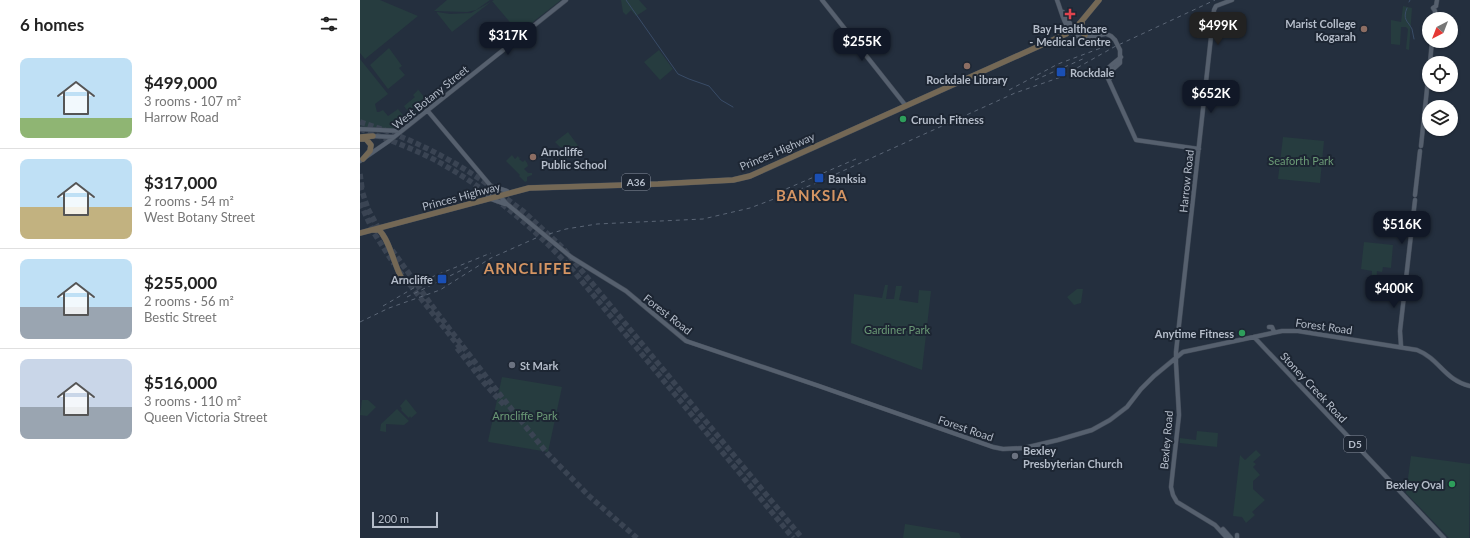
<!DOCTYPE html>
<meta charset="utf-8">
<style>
body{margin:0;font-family:Lato,sans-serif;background:#f6f6f6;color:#222;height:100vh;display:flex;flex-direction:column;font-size:15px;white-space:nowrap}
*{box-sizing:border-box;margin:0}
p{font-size:13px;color:#767676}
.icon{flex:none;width:22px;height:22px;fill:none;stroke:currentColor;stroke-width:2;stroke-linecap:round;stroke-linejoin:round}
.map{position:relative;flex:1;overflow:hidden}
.panel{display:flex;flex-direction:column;background:#fff;width:360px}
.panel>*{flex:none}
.needle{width:26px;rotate:222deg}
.controls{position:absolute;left:1062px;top:12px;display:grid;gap:8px}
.controls a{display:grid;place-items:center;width:36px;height:36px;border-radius:50%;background:#fff;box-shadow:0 1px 3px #0004;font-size:20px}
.scale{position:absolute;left:12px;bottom:10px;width:66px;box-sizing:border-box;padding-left:4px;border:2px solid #b4bcc9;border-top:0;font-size:11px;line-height:14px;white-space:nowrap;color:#b4bcc9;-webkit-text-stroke:3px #1d2633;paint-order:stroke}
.price{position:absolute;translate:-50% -34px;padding:0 9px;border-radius:8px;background:#111827;color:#fff;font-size:13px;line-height:26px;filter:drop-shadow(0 1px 2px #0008)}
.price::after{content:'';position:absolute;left:50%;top:24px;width:12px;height:9px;margin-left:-6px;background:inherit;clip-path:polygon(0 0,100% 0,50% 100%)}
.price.on{background:#222;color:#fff}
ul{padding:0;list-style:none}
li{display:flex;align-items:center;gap:12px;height:100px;padding:0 20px}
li+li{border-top:1px solid #e0e0e0}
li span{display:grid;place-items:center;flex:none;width:112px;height:80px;border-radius:8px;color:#555}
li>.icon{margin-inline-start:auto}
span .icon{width:48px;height:48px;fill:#fffc;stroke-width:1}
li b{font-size:17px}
h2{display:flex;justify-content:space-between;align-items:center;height:48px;padding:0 20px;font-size:17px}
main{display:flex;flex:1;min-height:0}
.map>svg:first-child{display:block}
.green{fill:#263c3f}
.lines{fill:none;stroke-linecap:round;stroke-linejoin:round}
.stream{stroke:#394c67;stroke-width:1}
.highway-tunnel{stroke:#3a4453;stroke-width:5.5;stroke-dasharray:5.5 3;stroke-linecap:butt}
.major-casing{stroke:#414a57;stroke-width:5}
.highway-casing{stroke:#434c59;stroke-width:6}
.major{stroke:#56606e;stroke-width:4}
.highway{stroke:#746855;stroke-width:5.5}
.rail{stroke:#5a6575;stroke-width:1;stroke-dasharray:4 4;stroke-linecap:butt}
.major-bridge-casing{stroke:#414a57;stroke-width:5;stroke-linecap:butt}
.major-bridge{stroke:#56606e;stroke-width:4}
.health-dot{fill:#e0444e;stroke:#1d2633;stroke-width:1.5}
.education-dot{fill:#8d6e63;stroke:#1d2633;stroke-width:1.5}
.transit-dot{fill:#1a4fb4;stroke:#1d2633;stroke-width:1.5}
.leisure-dot{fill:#2e9e5b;stroke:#1d2633;stroke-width:1.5}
.worship-dot{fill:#6b7280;stroke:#1d2633;stroke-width:1.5}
.labels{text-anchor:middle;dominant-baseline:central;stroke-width:4;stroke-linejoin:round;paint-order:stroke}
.shield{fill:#1d2633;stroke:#878f9c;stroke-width:1}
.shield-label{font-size:10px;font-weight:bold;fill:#b4bcc9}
.poi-label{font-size:11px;font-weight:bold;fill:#b4bcc9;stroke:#1d2633;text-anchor:start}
.street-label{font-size:11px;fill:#b4bcc9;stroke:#1d2633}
.park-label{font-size:11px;fill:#6b9a76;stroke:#1d2633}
.district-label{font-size:15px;font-weight:bold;letter-spacing:1px;fill:#d59563;stroke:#1d2633}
</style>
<main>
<section class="panel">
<h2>6 homes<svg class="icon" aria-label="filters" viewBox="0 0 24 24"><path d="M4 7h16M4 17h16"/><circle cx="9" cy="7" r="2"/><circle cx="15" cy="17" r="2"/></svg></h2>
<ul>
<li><span style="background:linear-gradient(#bfe0f5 75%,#8fb573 0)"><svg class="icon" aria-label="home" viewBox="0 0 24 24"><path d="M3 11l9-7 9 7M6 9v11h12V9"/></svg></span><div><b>$499,000</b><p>3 rooms · 107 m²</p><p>Harrow Road</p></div></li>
<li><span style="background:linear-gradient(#bfe0f5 60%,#c2b280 0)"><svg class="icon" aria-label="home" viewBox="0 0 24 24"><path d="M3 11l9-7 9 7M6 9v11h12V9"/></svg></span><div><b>$317,000</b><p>2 rooms · 54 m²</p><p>West Botany Street</p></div></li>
<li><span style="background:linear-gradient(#bfe0f5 60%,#9aa5b1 0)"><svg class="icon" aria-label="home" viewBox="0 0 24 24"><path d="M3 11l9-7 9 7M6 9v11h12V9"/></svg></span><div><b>$255,000</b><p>2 rooms · 56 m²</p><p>Bestic Street</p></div></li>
<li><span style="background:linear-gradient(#c9d6e8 60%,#9aa5b1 0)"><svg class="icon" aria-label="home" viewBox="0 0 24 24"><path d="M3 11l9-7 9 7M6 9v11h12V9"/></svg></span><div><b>$516,000</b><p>3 rooms · 110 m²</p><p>Queen Victoria Street</p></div></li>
</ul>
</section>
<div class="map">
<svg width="1110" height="538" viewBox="0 0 1110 538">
<rect width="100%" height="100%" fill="#242f3e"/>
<path class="green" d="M0 0H20L58 16 5 59 0 53Z
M87 0H130L116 10 107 12 74 11Z
M134 0H201L159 33 132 1 92 32 77 13V12L90 14 111 13Z
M261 0H279L287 9 276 16 271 10 266 15 263 12Z
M1043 6 1052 8 1049 50 1046 49 1048 29 1046 27H1041L1040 45 1031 44V20L1041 22Z
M29 48 42 66 39 68 45 75 28 89 10 65Z
M299 50 313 69 300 80 284 62Z
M0 59 28 94 15 104 17 112H19L23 110 28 116 38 109 47 120C33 134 18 128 0 126Z
M57 88 64 97 63 103 64 108 52 117 44 106 55 97 53 95 58 90Z
M208 132 219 147H200L195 142Z
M923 137 964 141 960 183 918 179Z
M152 155 155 159 158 156 159 158 161 157 159 159 163 162 165 160 167 163 168 166 164 169 168 173H172V175L167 177V181L165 182 159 176 160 175 146 161Z
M1004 242 1033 245 1031 268 1023 267 1022 272 1017 271 1016 286 1011 285 1012 271 1001 269Z
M525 285H528L526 299H534L536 286H542L539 300 558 303 559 290 571 291 562 370 491 343 494 294 522 298Z
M717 289H723L721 303 714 305 707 297Z
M142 377 202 387 188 452 129 442 128 441Z
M46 399 57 413 51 418 50 416 49 418 41 410 42 409 40 406Z
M2 400H8L16 407 7 416 0 415Z
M37 409 49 421 44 425 26 424V432L20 431 21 424Z
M837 431 858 433 857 447 820 443V438L836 440Z
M896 450 901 455 893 462 896 464 893 467 900 475 893 481V489L905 500 892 512 895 515 886 523 882 517 873 516 880 455 885 460Z
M1051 456 1110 464 1109 538H1089L1046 493Z
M545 524 599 533 601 538H543Z"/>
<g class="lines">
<path class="stream" d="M266 0 318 74 329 79 349 86 361 100 373 107
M1049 2 1050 0
M1047 8C1042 20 1048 21 1052 29 1053 32 1053 36 1054 39"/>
<path class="highway-tunnel" d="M0 122C46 136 91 158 130 186
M0 129C29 140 58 150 84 165 134 194 178 231 216 274L433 538
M0 174 2 188
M0 185 8 209 20 231
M140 194 163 211 203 248 442 538
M0 203 14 233 34 264
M32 250 78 314 141 396 187 453 229 496 277 538
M39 271 101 349
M97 348 125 384 145 406"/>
<defs>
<path id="major" d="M462 0 546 106
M697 0C703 15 706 39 726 38 733 38 739 35 745 34
M1076 6 1077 0
M1075 11 1073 8 1076 6
M703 12C711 26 716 37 735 34
M1075 19V11
M744 33 751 36 755 40
M761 57C755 63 747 66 746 74L776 140 839 149
M1070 63 1072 41
M750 78V72L760 63V50
M67 110 130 185 147 204 211 257 266 291 326 341 459 386 633 447 643 449 664 448 698 440 732 430 750 420 767 407 781 389 794 376 823 352 922 331H938L1057 350C1080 359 1084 380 1110 386
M0 129 40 131
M12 136 33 137
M1061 146 1069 70
M0 161 29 141 206 0
M132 186 147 191
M1055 195 1060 151
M128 196 131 192 130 186
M131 199 145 204
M909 327H912L914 332
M894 337 1084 538
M1041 346 1040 331 1055 200
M863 529 871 538
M867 538 855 525 817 502 813 495 811 487 819 415 816 363V352L854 10 856 6 872 0
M877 538V535"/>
<path id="highway" d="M722 23 719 29 725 35
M1 137 13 136
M0 139H6L11 145 10 151 3 159
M14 230H19C29 239 34 264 41 277
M0 233 169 188 298 184 373 180 390 176 706 34 720 23 739 0"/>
</defs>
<use href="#major" class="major-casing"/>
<use href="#highway" class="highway-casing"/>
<use href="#major" class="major"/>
<use href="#highway" class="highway"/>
<path class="rail" d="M675 80 725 58
M649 90 698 64 749 45
M419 192 496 159
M189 234 206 229 237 224 343 219 390 208 454 184 655 93 701 77 754 47 855 0
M47 297 108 267
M23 306 74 276 131 253
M0 322 29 308 80 290 131 258 176 238"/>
<defs>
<path id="major-bridge" d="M755 40 760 50"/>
</defs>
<use href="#major-bridge" class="major-bridge-casing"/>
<use href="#major-bridge" class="major-bridge"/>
</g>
<path class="health-dot" d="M708 8h4v4h4v4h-4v4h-4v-4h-4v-4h4z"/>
<g class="education-dot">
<circle cx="1004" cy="29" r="4"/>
<circle cx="607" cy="66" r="4"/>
<circle cx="173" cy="157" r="4"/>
</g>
<g class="transit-dot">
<rect x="696" y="67" width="10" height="10" rx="2"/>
<rect x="454" y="173" width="10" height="10" rx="2"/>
<rect x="77" y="274" width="10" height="10" rx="2"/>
</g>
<g class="leisure-dot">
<circle cx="543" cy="119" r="4"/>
<circle cx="882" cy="333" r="4"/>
<circle cx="1092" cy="484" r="4"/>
</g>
<g class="worship-dot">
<circle cx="152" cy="365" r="4"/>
<circle cx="655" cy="456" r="4"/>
</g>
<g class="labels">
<g class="shield">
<rect x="262" y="174" width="28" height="16" rx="3"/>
<rect x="984" y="436" width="22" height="16" rx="3"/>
</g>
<g class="shield-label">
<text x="276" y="182">A36</text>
<text x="995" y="444">D5</text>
</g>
<g class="poi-label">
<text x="996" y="23" text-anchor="end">Marist College<tspan x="996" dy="13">Kogarah</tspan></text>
<text x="710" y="28" text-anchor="middle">Bay Healthcare<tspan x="710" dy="13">- Medical Centre</tspan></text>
<text x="710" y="72">Rockdale</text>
<text x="607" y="79" text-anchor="middle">Rockdale Library</text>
<text x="551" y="119">Crunch Fitness</text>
<text x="181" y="151">Arncliffe<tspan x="181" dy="13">Public School</tspan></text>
<text x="468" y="178">Banksia</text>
<text x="73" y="279" text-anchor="end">Arncliffe</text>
<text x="874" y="333" text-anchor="end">Anytime Fitness</text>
<text x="160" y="365">St Mark</text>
<text x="663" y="450">Bexley<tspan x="663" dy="13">Presbyterian Church</tspan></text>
<text x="1084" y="484" text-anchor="end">Bexley Oval</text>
</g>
<g class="street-label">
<text transform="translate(70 97) rotate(-39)">West Botany Street</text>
<text transform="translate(417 151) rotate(-23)">Princes Highway</text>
<text transform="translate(826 181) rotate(-84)">Harrow Road</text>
<text transform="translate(101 196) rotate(-15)">Princes Highway</text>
<text transform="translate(308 314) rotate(38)">Forest Road</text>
<text transform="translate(964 326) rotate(8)">Forest Road</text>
<text transform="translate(954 387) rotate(47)">Stoney Creek Road</text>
<text transform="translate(606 428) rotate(19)">Forest Road</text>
<text transform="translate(806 440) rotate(-85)">Bexley Road</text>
</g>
<g class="park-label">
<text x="941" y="160">Seaforth Park</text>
<text x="537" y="329">Gardiner Park</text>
<text x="165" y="415">Arncliffe Park</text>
</g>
<g class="district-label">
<text x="452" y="195">BANKSIA</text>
<text x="168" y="268">ARNCLIFFE</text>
</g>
</g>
</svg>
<div class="controls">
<a><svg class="needle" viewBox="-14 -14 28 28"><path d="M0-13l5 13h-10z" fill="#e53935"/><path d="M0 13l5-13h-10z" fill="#767676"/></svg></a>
<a><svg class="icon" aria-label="locate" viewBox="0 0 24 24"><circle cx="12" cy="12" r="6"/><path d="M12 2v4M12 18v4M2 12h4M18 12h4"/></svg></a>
<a><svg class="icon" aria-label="layers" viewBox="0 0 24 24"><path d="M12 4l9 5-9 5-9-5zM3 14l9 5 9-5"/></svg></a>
</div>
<div class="scale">200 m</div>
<b class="price on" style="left:858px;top:46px">$499K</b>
<b class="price" style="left:148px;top:56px">$317K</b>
<b class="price" style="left:502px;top:62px">$255K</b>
<b class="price" style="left:851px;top:114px">$652K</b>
<b class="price" style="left:1042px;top:245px">$516K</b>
<b class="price" style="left:1034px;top:309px">$400K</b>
</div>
</main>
